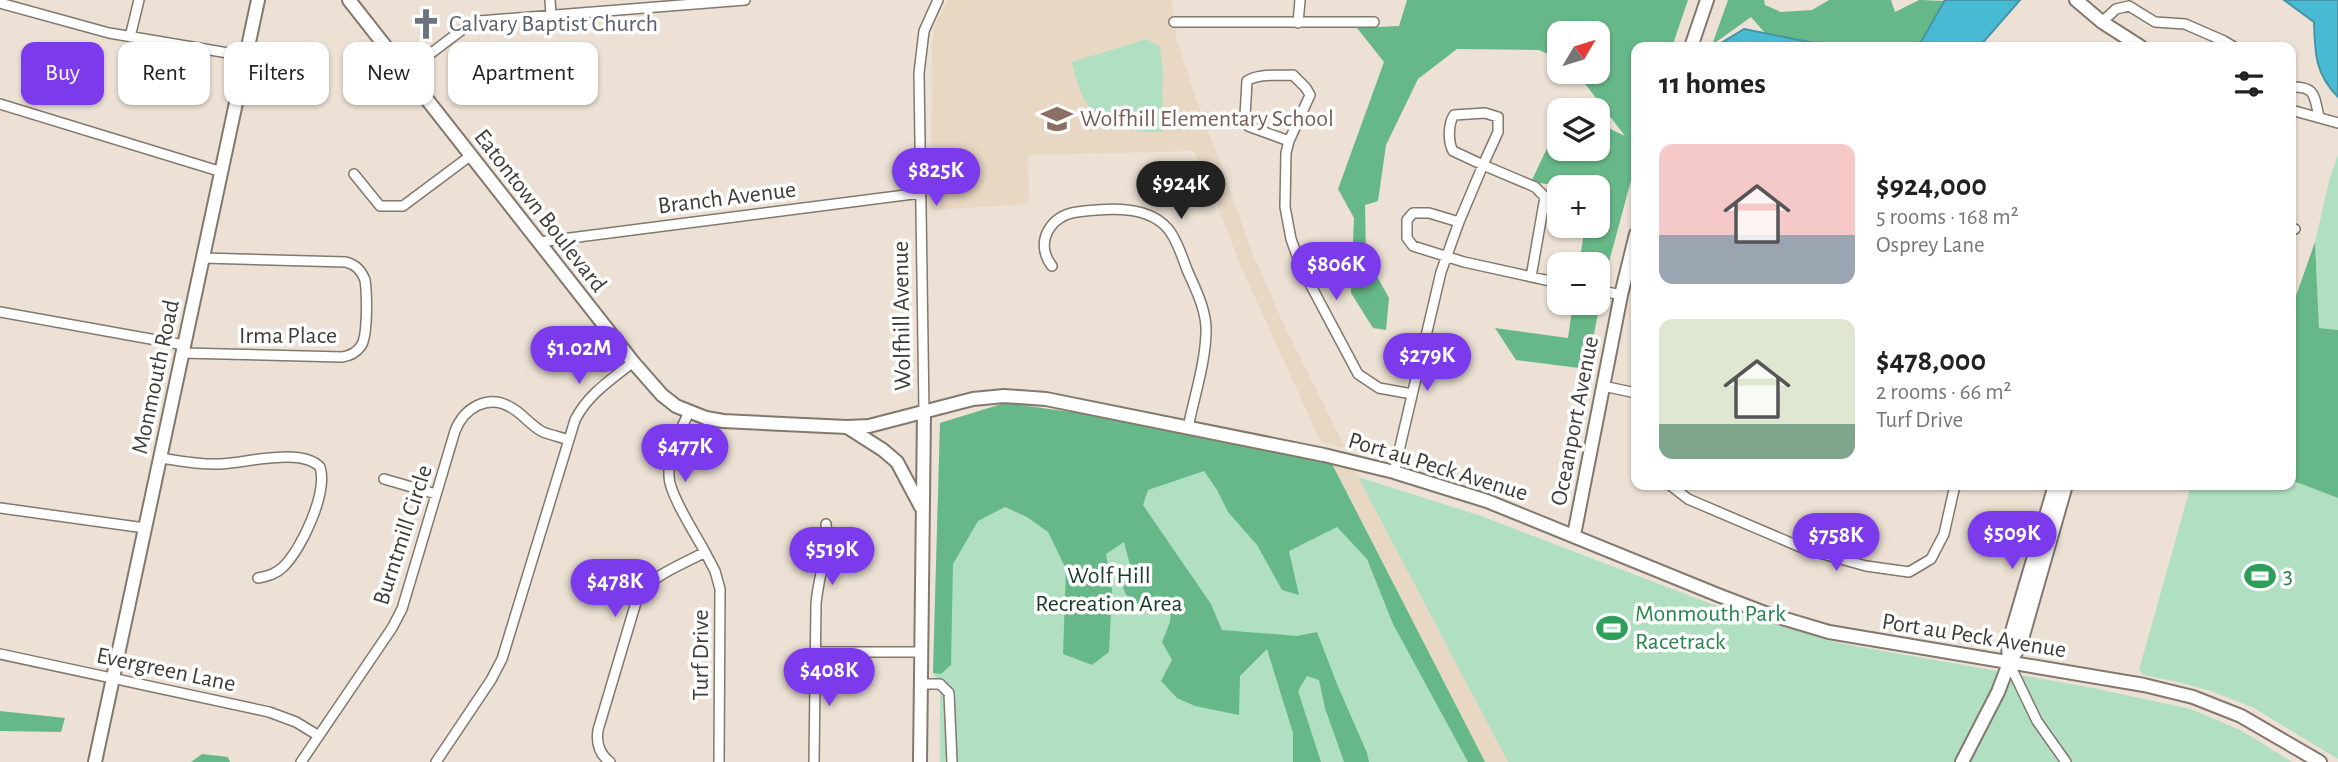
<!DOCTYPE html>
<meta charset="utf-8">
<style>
body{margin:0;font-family:"Alegreya Sans",sans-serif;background:#f6f6f6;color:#222;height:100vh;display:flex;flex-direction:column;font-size:26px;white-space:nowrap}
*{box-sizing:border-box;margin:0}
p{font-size:23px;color:#767676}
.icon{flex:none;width:38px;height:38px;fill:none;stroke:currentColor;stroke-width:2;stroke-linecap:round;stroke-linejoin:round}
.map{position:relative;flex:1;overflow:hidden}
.drawer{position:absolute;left:1631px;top:42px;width:665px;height:448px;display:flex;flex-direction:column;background:#fff;border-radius:14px;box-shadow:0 2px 5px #0004}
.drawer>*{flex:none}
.hud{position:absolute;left:21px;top:42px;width:665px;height:63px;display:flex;gap:14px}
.needle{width:46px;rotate:52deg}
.buttons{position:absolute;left:1547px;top:21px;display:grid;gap:14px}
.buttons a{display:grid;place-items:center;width:63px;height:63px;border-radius:14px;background:#fff;box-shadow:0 2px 5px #0004;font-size:35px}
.price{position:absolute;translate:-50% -60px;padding:0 16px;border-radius:24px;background:#7c3aed;color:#fff;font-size:23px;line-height:46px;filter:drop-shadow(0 2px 4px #0008)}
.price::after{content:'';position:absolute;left:50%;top:42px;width:21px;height:16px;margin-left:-10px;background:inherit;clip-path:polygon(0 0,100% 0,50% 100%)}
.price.current{background:#222;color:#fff}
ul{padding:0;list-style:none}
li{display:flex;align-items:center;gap:21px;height:175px;padding:0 28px}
li span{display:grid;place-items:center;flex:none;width:196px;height:140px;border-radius:14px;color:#555}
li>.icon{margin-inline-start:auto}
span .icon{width:84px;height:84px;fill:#fffc;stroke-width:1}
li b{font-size:30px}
h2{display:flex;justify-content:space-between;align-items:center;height:84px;padding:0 28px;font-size:30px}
.pill{padding:0 24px;border-radius:14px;background:#fff;box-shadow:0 2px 5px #0004;font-size:24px;line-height:63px}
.pill.current{background:#7c3aed;color:#fff}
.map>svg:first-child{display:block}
.built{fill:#e7d7c3}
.green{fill:#b0e0c1}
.forest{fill:#67b888}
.water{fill:#49bad4;stroke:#4694a5;stroke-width:2}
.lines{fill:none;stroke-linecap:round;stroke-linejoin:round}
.street-casing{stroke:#82786c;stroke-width:12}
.secondary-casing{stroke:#82786c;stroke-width:16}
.street{stroke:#fff;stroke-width:9}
.secondary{stroke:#fff;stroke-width:12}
.labels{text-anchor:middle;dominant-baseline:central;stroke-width:7;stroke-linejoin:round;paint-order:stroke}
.worship-label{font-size:24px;fill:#5b616d;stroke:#fff;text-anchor:start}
.education-label{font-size:24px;fill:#785e54;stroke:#fff;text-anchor:start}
.street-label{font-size:24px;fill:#403c36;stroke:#fff}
.park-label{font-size:24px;fill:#193c28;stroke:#fff}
.leisure-label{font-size:24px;fill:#27864d;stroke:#fff;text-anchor:start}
</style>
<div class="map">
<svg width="2338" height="762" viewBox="0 0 2338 762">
<rect width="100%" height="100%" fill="#ece1d4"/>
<path class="built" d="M948 0H1171L1177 41 1203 120 1223 169 1249 245 1282 321 1345 448 1321 442 1241 267 1206 175 1194 151 1028 155 1029 204 931 210 932 43 936 22Z
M1332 464 1353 468 1508 762H1485Z"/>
<path class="green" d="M1147 39 1160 47 1163 73 1162 132C1134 133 1100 125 1084 99 1078 88 1075 74 1072 62Z
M2338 155V330L2319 328 2315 242 2330 177Z
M1005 403 1137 421 1332 464 1485 762H940V685L933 673 940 423Z
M1358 477 1478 515 1735 613 1838 643 2088 687 2191 709 2242 731 2292 762H1508Z
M2291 480 2338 498V759L2254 708 2211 691 2178 682 2144 675 2139 670 2191 485H2291Z"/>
<path class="forest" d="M1407 0H1688L1672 47H1636V162L1606 273 1587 369 1516 360 1495 328 1568 338 1573 303H1598V264H1579L1585 226H1598V187H1572L1531 182 1559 123V149H1598V123L1625 136 1576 72H1598V33H1559V59L1539 50 1457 49 1418 79 1386 145 1378 201 1365 205 1366 257 1389 298 1386 330 1373 328 1351 293 1354 218 1338 189 1384 62 1357 28 1399 26Z
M1728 0H1764L1765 5 1781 12 1812 10 1829 0H1891L1895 12 1919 0 1945 1 1921 42 1908 47H1834L1765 33 1751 17 1712 45Z
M2315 242 2319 328 2338 330V498L2291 480V310Z
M1005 403 1137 421 1332 464 1485 762H1468L1393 624 1367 559 1337 527 1289 551 1299 595 1282 590 1257 545 1228 512 1217 490 1204 471 1148 490 1143 505 1211 604 1222 630 1297 636 1317 632 1337 684 1367 753 1369 762H1344L1325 708 1319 680 1307 676 1298 691 1321 762H1293V733L1267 649 1240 676 1239 715 1195 706 1177 698 1161 681 1172 660 1162 642 1170 622 1171 609 1130 602 1123 588 1131 569 1124 542 1106 554 1112 590 1109 652 1092 665 1063 654 1066 569 1048 532 1027 517 1005 507 978 521 953 564 951 665 941 674 933 673 940 423Z
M0 711 65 718 61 732 0 731Z
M202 754 228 757 230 762H191Z"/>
<path class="water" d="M1945 0H2020L1979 47H1908L1921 42Z
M2284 0H2338V97C2315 74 2315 53 2314 22Z
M1744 29 1834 47H1722L1718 45Z"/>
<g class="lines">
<defs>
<path id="street" d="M550 0 551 15
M0 3 109 33 246 56
M1174 22H1374
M2102 22 2116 9 2129 6 2155 22 2185 24 2224 41 2234 47
M1298 23 1300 0
M130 37 139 0
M405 73 467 26 479 21 745 0
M1293 75 1306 88 1310 95 1289 141 1248 126 1245 116 1247 81C1259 73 1278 76 1293 75Z
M2291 87C2316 86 2314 96 2319 117
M0 104 222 172
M2291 110 2338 123
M1485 113 1498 117V132L1483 165 1453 151C1448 142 1448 124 1454 115Z
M1289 141 1286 153 1285 207 1291 239 1301 267 1358 374 1379 388 1412 394
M354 174 380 206H403L470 156
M1459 222 1429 213H1413L1407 220V238L1413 246 1464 262 1559 283
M2291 228 2295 229
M539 242 921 193
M1052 266C1034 243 1050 215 1077 212 1108 208 1152 204 1171 233 1179 245 1183 260 1188 272 1197 292 1207 312 1206 333 1205 365 1194 397 1188 428
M1598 290 1621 295
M0 312 184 345
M182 353 342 357C350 356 356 353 361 346 368 336 367 294 365 280 361 270 356 265 346 262L203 258
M1603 386 1636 393
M689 412C680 431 668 455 669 476 669 494 696 535 705 552
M924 412 919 73 924 31 938 0
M161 458C180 461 200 465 220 464 246 463 301 447 320 467 328 492 302 549 283 567 276 574 268 576 258 578
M1394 472 1441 272 1459 222 1483 165 1535 187 1545 197 1531 277
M384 479 436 494
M1670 485 1688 499 1805 549 1866 566 1909 572 1931 559 1944 534 1955 485
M0 508 145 528
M816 652H920
M0 654 269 712 296 722 319 736
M2009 663 2037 721 2066 762
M920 684H940L949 693 952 762
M301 762 392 628 402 609 455 431C464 408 488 393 512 408 523 414 531 426 543 432 551 435 560 437 569 440
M436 762 491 680 502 659 575 420C588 394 611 380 633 362
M610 762C599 754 596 743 598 730L637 599C650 575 682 565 705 552L715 571 720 589 719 762
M814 762 816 604C818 577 829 551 826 524"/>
<path id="secondary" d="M349 0 633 362 662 395 676 406 706 418 723 421 847 427 869 426 973 399 1004 396 1046 399 1324 455 1394 472 1487 501 1718 595 1765 613 1829 632 2144 685 2193 697 2241 716 2320 762
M2076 0 2102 22 2141 47
M1691 47 1707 0
M847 427 883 450 897 462 921 507
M1574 535 1621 295 1636 234
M2009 662 2008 645 2055 485
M95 762 258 0
M920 762 924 412
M1962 762 1998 692 2009 663 2020 646 2066 485"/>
</defs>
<use href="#street" class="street-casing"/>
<use href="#secondary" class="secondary-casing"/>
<use href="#street" class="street"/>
<use href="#secondary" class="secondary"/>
</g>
<defs>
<symbol id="church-bare" viewBox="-9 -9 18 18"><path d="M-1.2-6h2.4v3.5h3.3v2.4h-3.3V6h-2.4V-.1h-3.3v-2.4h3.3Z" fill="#6b7280" stroke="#fff" stroke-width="2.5" paint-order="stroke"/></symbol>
<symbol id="school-bare" viewBox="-9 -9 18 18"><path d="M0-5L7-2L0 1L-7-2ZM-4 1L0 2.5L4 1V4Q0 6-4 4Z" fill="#8d6e63" stroke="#fff" stroke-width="2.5" paint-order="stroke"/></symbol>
<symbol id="stadium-bare" viewBox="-9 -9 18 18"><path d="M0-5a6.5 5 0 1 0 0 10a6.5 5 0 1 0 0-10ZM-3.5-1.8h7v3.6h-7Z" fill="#2e9e5b" stroke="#fff" stroke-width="2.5" paint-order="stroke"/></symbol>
</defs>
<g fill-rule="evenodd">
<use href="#church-bare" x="404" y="2" width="44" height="44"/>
<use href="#school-bare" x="1035" y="97" width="44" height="44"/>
<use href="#stadium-bare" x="2238" y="554" width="44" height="44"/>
<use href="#stadium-bare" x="1590" y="606" width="44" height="44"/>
</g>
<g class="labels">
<g class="worship-label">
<text x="449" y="24">Calvary Baptist Church</text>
</g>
<g class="education-label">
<text x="1080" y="119">Wolfhill Elementary School</text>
</g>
<g class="street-label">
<text transform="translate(727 198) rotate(-7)">Branch Avenue</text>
<text transform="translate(540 211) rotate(52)">Eatontown Boulevard</text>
<text transform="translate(902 316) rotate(-91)">Wolfhill Avenue</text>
<text x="288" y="336">Irma Place</text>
<text transform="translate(156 377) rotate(-78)">Monmouth Road</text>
<text transform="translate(1575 421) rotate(-79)">Oceanport Avenue</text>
<text transform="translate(1438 467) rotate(17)">Port au Peck Avenue</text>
<text transform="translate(403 535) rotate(-72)">Burntmill Circle</text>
<text transform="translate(1974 636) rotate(9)">Port au Peck Avenue</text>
<text transform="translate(701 655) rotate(-90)">Turf Drive</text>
<text transform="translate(166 670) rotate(12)">Evergreen Lane</text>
</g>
<g class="park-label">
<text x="1109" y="576">Wolf Hill<tspan x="1109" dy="28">Recreation Area</tspan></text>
</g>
<g class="leisure-label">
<text x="2283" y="576">3</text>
<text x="1635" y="614">Monmouth Park<tspan x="1635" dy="28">Racetrack</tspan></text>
</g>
</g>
</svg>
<div class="buttons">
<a><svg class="needle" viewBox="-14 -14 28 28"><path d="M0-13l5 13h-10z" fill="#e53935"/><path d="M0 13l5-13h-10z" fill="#767676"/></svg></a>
<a><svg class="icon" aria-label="layers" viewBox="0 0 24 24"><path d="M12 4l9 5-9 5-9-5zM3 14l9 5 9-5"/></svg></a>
<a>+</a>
<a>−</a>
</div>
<b class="price" style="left:936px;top:208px">$825K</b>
<b class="price current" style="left:1181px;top:221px">$924K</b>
<b class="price" style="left:1336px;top:302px">$806K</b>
<b class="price" style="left:579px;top:386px">$1.02M</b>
<b class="price" style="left:1427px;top:393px">$279K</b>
<b class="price" style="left:685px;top:484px">$477K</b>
<b class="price" style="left:2012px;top:571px">$509K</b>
<b class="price" style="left:1836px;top:573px">$758K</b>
<b class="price" style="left:832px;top:587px">$519K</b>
<b class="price" style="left:615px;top:619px">$478K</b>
<b class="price" style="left:829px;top:708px">$408K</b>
<div class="hud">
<a class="pill current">Buy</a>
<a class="pill">Rent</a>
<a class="pill">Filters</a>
<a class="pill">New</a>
<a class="pill">Apartment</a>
</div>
<section class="drawer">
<h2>11 homes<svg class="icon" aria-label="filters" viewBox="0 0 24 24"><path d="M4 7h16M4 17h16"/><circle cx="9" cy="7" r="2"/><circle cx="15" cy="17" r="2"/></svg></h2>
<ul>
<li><span style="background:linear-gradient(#f6c9c9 65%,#9aa5b1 0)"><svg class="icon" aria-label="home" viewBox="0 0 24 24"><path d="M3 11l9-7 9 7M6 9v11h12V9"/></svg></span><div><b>$924,000</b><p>5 rooms · 168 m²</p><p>Osprey Lane</p></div></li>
<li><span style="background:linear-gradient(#dfe7d0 75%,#7fa58c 0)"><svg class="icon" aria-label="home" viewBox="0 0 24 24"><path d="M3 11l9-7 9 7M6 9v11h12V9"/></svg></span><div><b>$478,000</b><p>2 rooms · 66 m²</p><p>Turf Drive</p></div></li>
</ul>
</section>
</div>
